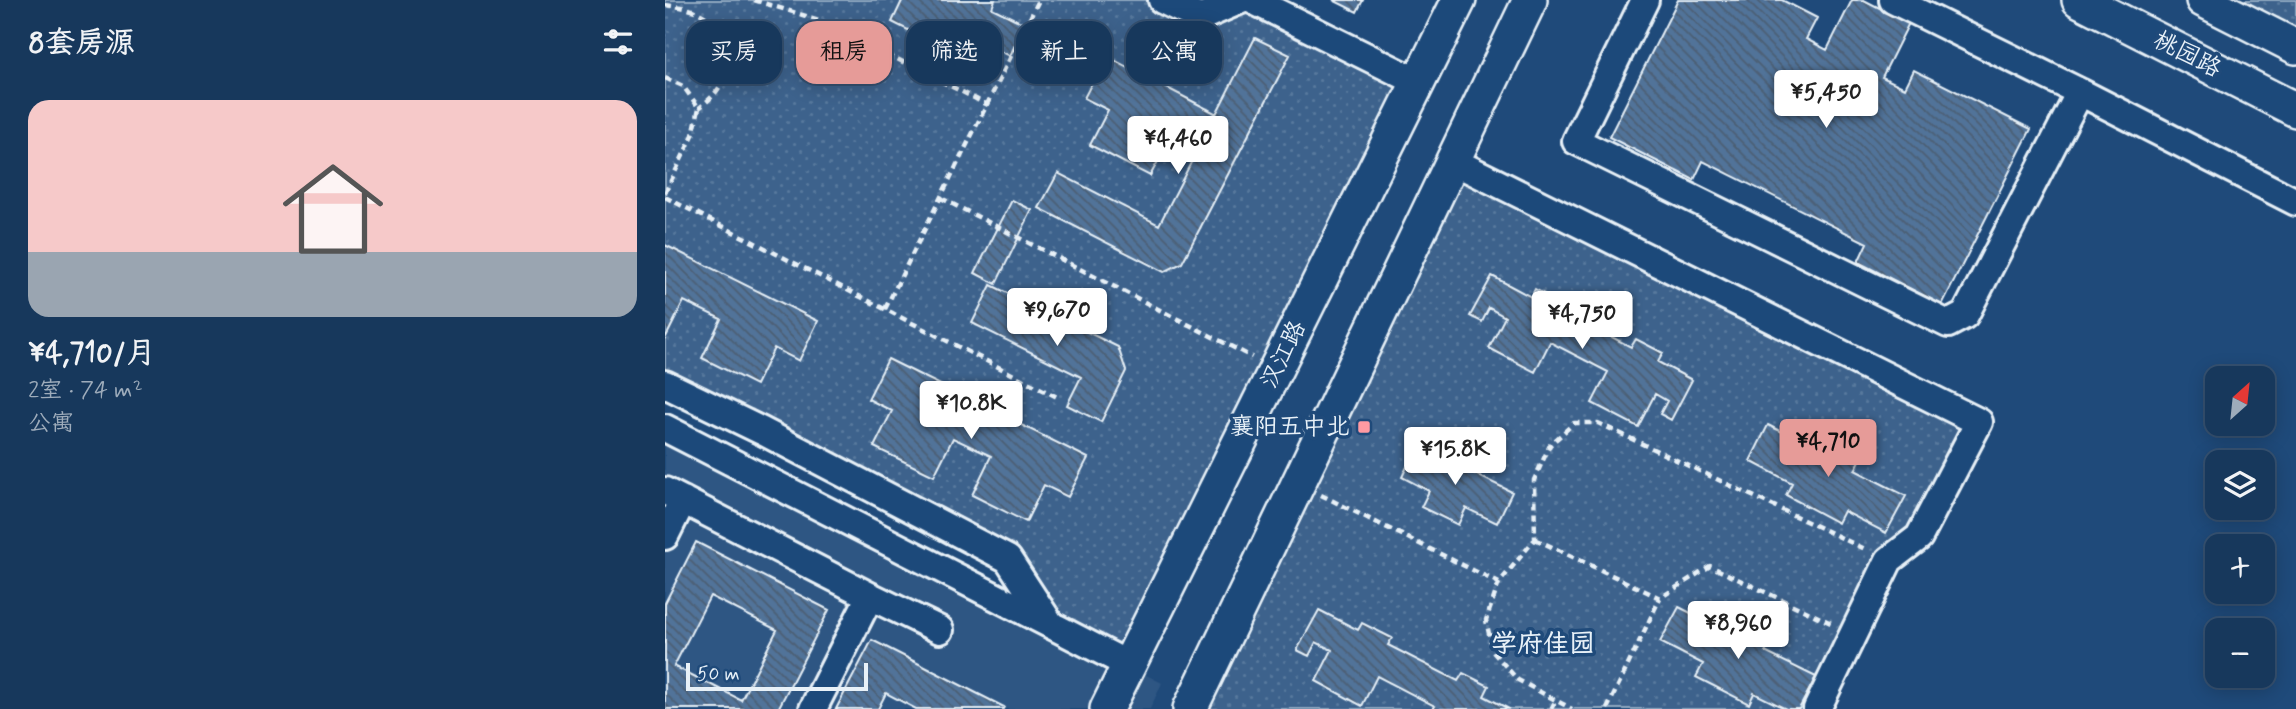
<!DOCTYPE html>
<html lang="zh">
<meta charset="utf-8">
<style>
body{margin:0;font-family:Mynerve,"LXGW WenKai TC",sans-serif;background:#244365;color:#f1f3f6;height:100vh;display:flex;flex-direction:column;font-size:26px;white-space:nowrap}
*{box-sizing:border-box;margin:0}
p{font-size:23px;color:#9eacbb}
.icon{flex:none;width:38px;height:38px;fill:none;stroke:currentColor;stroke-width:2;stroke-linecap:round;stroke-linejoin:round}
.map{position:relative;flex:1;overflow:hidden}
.drawer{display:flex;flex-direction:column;background:#17385c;width:665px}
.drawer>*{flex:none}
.guide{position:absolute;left:21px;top:21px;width:665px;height:63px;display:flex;gap:14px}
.needle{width:46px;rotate:27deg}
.buttons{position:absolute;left:1540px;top:366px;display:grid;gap:14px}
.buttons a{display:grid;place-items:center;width:70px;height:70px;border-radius:14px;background:#17385c;box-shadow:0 4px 18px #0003,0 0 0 2px #365272;font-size:35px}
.scale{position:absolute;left:21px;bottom:18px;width:182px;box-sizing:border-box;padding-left:7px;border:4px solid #e8f1f8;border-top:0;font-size:19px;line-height:24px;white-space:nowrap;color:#e8f1f8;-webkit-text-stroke:5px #1f4a7a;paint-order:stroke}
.price{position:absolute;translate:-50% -60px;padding:0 16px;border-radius:7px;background:#fff;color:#222;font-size:23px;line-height:46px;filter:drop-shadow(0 2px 4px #0008)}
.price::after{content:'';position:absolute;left:50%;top:42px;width:21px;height:16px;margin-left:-10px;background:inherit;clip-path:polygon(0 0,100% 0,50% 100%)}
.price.on{background:#e69b98;color:#111}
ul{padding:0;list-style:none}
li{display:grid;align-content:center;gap:14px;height:371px;padding:0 28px}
li span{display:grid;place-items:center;height:217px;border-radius:21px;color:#555}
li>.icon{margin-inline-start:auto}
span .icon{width:126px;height:126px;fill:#fffc;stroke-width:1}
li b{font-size:30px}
h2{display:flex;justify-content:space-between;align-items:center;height:84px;padding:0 28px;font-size:30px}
.tag{padding:0 24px;border-radius:21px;background:#17385c;box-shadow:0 4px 18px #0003,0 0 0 2px #365272;font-size:24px;line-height:63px}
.tag.on{background:#e69b98;color:#111}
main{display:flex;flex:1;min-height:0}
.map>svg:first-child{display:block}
.built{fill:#2e5683}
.grass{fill:url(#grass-dots);stroke:#92aac2;stroke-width:2}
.building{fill:url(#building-back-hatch);stroke:#e8f1f8;stroke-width:2;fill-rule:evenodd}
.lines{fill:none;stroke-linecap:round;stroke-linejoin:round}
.minor-casing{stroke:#e8f1f8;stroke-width:32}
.major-casing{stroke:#e8f1f8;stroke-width:38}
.path{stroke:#e8f1f8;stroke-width:4.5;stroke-dasharray:7 5;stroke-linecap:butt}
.minor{stroke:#1f4a7a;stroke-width:26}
.major{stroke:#1f4a7a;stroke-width:33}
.poi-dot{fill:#ff9aa2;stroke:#1f4a7a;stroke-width:2.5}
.labels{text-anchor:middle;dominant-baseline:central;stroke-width:7;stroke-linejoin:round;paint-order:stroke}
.street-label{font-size:24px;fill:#e8f1f8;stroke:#1f4a7a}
.poi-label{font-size:24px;fill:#e8f1f8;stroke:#1f4a7a;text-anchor:end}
.neighbourhood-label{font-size:26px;font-weight:bold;fill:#e8f1f8;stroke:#1f4a7a}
</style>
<main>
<section class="drawer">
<h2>8套房源<svg class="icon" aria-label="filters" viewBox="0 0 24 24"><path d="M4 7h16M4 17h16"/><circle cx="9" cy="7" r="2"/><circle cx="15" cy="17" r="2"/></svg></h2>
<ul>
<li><span style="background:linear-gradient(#f6c9c9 70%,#9aa5b1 0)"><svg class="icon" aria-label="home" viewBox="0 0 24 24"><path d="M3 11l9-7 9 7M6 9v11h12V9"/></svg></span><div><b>¥4,710/月</b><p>2室 · 74 m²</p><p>公寓</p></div></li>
</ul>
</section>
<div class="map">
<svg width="1631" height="709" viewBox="0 0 1631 709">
<defs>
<pattern id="grass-dots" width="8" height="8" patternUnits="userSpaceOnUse" patternTransform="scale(1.75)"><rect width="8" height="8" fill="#3c628c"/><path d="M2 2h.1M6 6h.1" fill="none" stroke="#58799d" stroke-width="1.8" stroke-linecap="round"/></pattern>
<pattern id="building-back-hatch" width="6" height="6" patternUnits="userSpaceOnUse" patternTransform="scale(1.75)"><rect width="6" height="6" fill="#517399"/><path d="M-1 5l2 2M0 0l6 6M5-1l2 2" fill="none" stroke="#4c5e72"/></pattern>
</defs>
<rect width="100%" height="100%" fill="#1f4a7a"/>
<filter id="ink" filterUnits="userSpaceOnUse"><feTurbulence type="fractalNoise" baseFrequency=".0143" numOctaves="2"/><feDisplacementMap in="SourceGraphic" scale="14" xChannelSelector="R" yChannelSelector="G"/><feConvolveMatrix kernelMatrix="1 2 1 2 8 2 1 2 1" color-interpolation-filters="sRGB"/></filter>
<g filter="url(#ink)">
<path class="built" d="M0 428 497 683 485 709H0Z"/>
<path class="grass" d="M0 0H497L534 18 576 0 753 82 464 665 386 625 343 559 0 387Z
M1538 0H1631V47Z
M788 161 1314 422 1224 560 1152 709H525Z"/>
<path class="building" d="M234 0H330L327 8 360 24 345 56 303 35 293 55 227 22 237 1Z
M668 0H698L692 12Z
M1013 0H1117L1152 18 1141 39 1162 50 1187 0H1199L1244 23 1217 77 1240 88 1249 70 1366 129 1277 305 1193 262 1202 243 1038 161 1029 180 944 137Z
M590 38 625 55 517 263 499 272 374 208 393 173 494 225Z
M441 56 550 113 528 156 503 143 485 176 425 145 443 110 419 98Z
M347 200 367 210 331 284 310 273Z
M0 245 153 321 134 361 109 348 91 385 37 358 56 319 19 301 0 339Z
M827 276 866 297 870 289 900 305 896 311 966 347 971 339 998 353 993 362 1027 380 1006 420 995 414 1002 401 990 394 973 427 927 403 943 372 885 342 870 372 824 348 840 317 824 308 817 322 805 316Z
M326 285 453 347 461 371 436 422 402 405 416 377 307 323Z
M223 359 423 458 403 497 379 485 361 522 307 495 326 456 288 438 269 476 209 447 227 411 203 399Z
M1103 425 1153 450 1159 438 1197 457 1190 470 1241 496 1221 533 1179 511 1173 523 1121 495 1127 483 1085 461Z
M752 446 785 462 789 454 814 467 810 474 847 492 832 523 801 508 793 525 756 507 764 491 737 477Z
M31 542 164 610 113 709H0V603ZM45 596 112 630 76 700 9 666Z
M1014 607 1063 632 1069 620 1107 639 1100 652 1151 677 1134 709H1121L1089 693 1084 704 1031 677 1038 664 995 642Z
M654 610 693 630 697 623 727 638 723 645 793 681 798 673 824 686 819 696 844 709H768L770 706 712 676 697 706 651 681 667 650 651 642 644 656 632 650Z
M207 640 339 707 338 709H251L221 693 213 709H171Z"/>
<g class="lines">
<defs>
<path id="minor" d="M497 0 534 18 576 0
M587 0 753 82
M980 0 911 141 1283 324 1300 315 1415 92 1228 0
M1415 92 1631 202
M788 161 1314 422 1254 537 1224 560 1152 709
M0 384 97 431 343 559 386 625 464 665
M0 428 384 624
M0 491 205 596 148 709
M0 536 18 500
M205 596 275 630"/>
<path id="major" d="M1414 0 1631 110
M1538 0 1631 47
M442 709 794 0
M525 709 865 0"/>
</defs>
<use href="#minor" class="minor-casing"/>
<use href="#major" class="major-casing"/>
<path class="path" d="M89 0 157 21 323 105
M0 5C15 7 29 8 42 18 50 23 52 32 55 41 66 72 60 88 34 108
M0 78 18 86 34 108 28 135 0 193
M0 197 392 397
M276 198 587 357
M220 309 374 0
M656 495 834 583 870 539 869 480 885 445 909 423H933L1202 550
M870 539 995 598 1045 566 1166 623
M834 583 821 620 828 652 853 680 907 709
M886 709 891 700
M942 709 995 598"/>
<use href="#minor" class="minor"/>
<use href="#major" class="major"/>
</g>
</g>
<rect class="poi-dot" x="692" y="420" width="14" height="14" rx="3.5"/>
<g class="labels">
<g class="street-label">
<text transform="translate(1522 55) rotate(27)">桃园路</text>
<text transform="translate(619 355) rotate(-64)">汉江路</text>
</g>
<g class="poi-label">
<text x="685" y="427">襄阳五中北</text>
</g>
<g class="neighbourhood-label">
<text x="878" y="645">学府佳园</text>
</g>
</g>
</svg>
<div class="buttons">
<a><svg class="needle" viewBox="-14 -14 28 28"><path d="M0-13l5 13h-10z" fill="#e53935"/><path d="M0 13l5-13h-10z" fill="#9eacbb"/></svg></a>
<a><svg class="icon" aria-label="layers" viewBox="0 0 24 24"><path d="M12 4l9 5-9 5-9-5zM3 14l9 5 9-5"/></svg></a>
<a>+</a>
<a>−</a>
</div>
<div class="scale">50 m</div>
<b class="price" style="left:1161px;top:130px">¥5,450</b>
<b class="price" style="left:513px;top:176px">¥4,460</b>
<b class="price" style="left:392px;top:348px">¥9,670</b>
<b class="price" style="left:917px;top:351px">¥4,750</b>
<b class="price" style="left:306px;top:441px">¥10.8K</b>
<b class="price on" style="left:1163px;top:479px">¥4,710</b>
<b class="price" style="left:790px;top:487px">¥15.8K</b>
<b class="price" style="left:1073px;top:661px">¥8,960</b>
<div class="guide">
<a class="tag">买房</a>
<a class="tag on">租房</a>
<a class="tag">筛选</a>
<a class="tag">新上</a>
<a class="tag">公寓</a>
</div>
</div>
</main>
